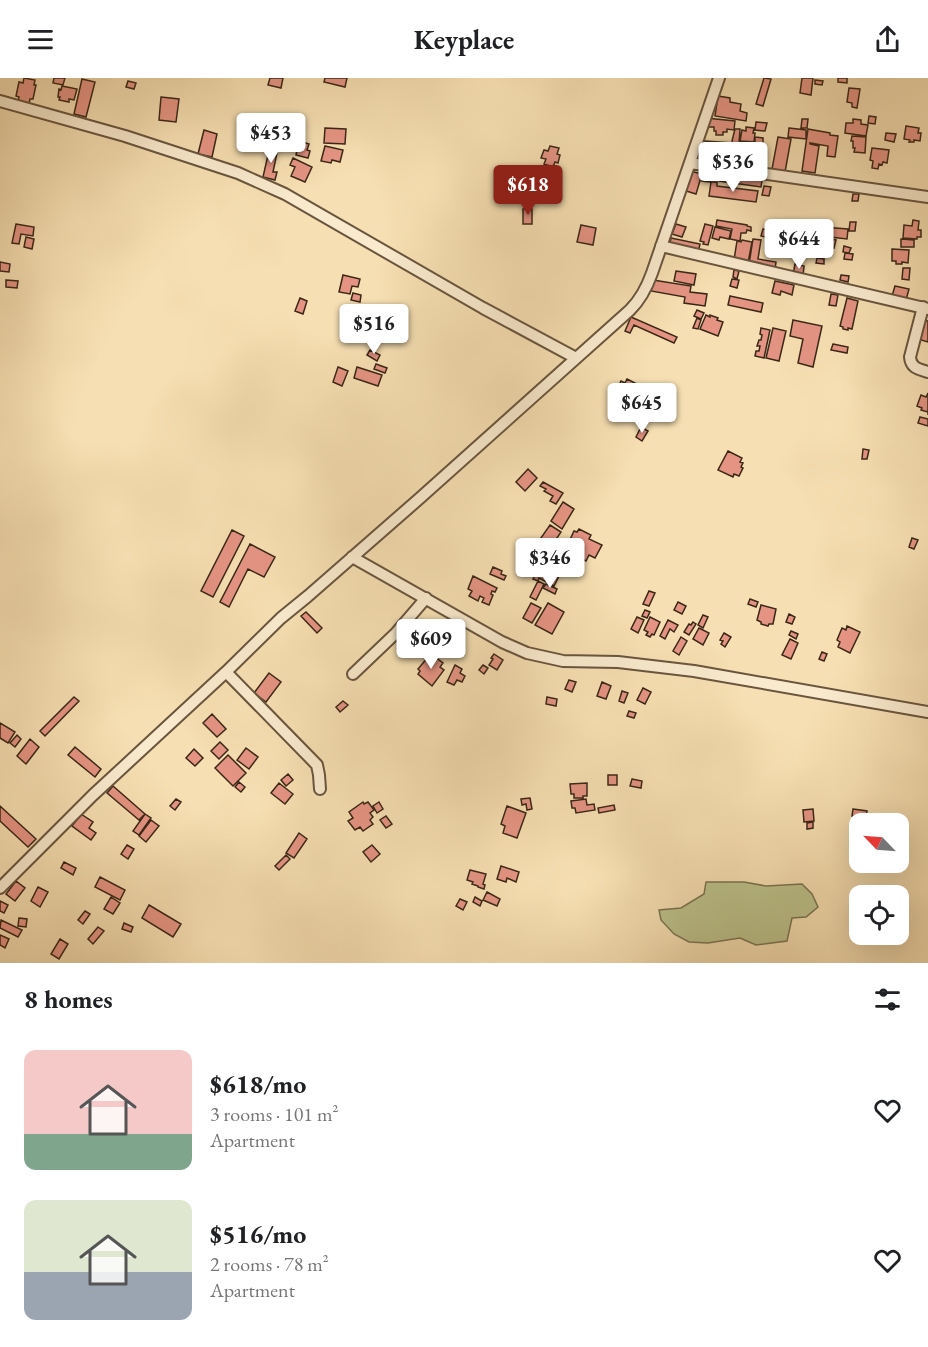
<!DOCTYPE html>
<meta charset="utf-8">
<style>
body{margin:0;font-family:"EB Garamond",serif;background:#f6f6f6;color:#202124;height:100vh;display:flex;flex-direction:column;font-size:22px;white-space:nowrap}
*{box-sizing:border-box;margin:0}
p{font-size:20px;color:#757577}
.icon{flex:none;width:33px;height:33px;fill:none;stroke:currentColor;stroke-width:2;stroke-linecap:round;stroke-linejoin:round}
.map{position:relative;height:885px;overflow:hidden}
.side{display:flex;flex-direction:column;background:#fff;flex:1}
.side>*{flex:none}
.needle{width:39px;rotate:295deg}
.tools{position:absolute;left:849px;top:735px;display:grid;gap:12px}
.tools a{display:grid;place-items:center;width:60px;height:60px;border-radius:12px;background:#fff;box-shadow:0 6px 24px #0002;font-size:30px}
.price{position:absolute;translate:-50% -51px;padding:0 14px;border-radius:6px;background:#fff;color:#222;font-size:20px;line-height:39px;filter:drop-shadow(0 2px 3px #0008)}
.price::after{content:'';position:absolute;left:50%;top:36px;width:18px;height:14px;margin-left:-9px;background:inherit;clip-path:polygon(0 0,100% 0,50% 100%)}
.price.on{background:#8f2418;color:#fff}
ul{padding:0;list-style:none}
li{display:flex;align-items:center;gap:18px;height:150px;padding:0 24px}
li span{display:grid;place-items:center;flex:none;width:168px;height:120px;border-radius:12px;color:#555}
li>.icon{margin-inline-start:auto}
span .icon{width:72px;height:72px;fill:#fffc;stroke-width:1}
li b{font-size:26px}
h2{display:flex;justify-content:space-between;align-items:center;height:72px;padding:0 24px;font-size:26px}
header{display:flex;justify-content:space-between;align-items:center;height:78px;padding:0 24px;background:#fff;font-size:27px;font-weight:700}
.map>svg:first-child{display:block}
.green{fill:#bcc28c;stroke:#7b7452;stroke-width:1.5}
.building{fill:#e59483;stroke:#3a2717;stroke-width:1.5}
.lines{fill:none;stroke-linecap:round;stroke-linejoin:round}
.minor-casing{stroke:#69553e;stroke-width:14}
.minor{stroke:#f9eacd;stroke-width:10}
</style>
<header><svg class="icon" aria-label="menu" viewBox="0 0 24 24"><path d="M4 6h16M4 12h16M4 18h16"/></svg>Keyplace<svg class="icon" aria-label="share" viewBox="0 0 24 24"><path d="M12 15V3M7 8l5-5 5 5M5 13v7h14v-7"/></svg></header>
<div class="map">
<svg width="928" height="885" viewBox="0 0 928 885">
<rect width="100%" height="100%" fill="#f6dfb2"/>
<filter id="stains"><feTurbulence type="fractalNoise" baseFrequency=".00333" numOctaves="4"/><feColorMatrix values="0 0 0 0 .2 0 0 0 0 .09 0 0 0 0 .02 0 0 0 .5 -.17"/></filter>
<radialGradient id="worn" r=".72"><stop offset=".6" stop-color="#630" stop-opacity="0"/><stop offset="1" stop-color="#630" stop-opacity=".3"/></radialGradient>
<path class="green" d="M706 804H744L766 808 802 806 812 816 818 829 806 839 792 840 787 863 756 867 740 860 708 865 689 864 674 856 661 842 659 832 681 830 704 816Z"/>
<path class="building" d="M24 0 35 2 34 7H36L33 21H30L29 26 18 24 19 19 16 18 19 4 23 5Z
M54 0H65L63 7 53 5Z
M270 0H283L281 10 268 7Z
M325 0H347L345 9 324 4Z
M764 0 771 1 763 28 756 26Z
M802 0H813L811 17 800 15Z
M838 0H847V5L838 4Z
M82 1 95 4 86 39 74 36Z
M815 2 823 3 822 7 815 6Z
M128 3 136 5 134 11 126 9Z
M62 8 77 11 74 22 69 21V24L59 22 60 19H58L59 11 61 12Z
M849 10 860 11 857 30 852 29V25L847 24Z
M718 18 730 20V24L741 26 740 33 747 35 746 43 715 38Z
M161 19 179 21 176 44 159 42Z
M869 38 876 39 875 46 868 45Z
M706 40 735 43 734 52 727 51V54H723V57H716V53H714V49H705Z
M802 41H808L807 50H801Z
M853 41 861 42V46L868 47 866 58 845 55 846 45H853Z
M756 44 767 45 765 53 755 52Z
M906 48 919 50 918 55H921L920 63 914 62V64H909L910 62 904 61Z
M746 49 754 50 753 55H755L754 64 740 63 742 52 746 53Z
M325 50 346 51 345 66 324 65Z
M789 50 806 52V61L788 59Z
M735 51H740L739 66 733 65 732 63Z
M808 51 830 55V57L838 58 835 79 827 78 828 68 810 65V66L819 68 815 95 802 93Z
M204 52 217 56 212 79 198 76Z
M886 55 896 56 894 64 885 62Z
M268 56 280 57V68L267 67Z
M852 58 866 59 865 75 854 74 855 70H853V63H851Z
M755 59 763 60V67L755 66Z
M778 59 791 61 785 94 772 91Z
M299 63 309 66 307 72 310 73 308 80 296 77Z
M704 63 733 65V72L703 69Z
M270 68 278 70 273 94H277L275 102 263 99Z
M325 68 343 72 340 84 332 82 331 85 321 83Z
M550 68 559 70 557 76 560 77 558 85 555 84 553 89 544 86 546 81 541 80 544 72 548 73Z
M872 70 889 72 887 85 883 84 882 87 879 86 878 91 872 90 873 83 870 82Z
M721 79 731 80V88L721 87Z
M293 80 312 89 305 104 291 98 295 89 290 87Z
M690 93 702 96 696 116 683 112Z
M719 96 762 102 761 109 719 103Z
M703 97 711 98 710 104 702 103Z
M711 104H717V108L758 113 756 124 709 118Z
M764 108 771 109 769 118 762 117Z
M853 116H859L858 123H852Z
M523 131H532V146H523Z
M717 142 747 147V148L751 149V153L747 152 746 155H741L740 163 730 161 732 151 716 148Z
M913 142 919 143 918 152H921V159H917V161L903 160 904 147 912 148Z
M850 144H856L855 153H849Z
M16 146 34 149 33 158 21 156 19 166 12 165Z
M676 146 686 149 682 159 672 156Z
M705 146 713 148 708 167 703 166 704 164 700 163Z
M581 147 596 150 593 167 577 164Z
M715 149 731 153 729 161 720 159 719 162 712 160Z
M822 149 848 151 847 161 821 158Z
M763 151 816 159 815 169 797 166V163L792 162V165L784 164V162L774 160V163L766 162V159L761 158Z
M26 159 34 161 32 171 24 169Z
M671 160 700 166 698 175 669 169Z
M819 160 836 162 834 170 829 169 828 172H826L824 179 816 177Z
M753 161 761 162 758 181 776 184 775 191 749 186Z
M901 161 914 162V169H901Z
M742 162 752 164 748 185 734 182 737 163 741 164Z
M844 168 851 170 849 175 843 174Z
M892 171 909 172 908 185 902 184V186H896V183H892Z
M845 175 853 176 852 182 844 181Z
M817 180 824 181V186L816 185Z
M0 184 10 186 9 194 0 193Z
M795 186 804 188 803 198 793 197Z
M903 190H910L909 202 902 201Z
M734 192 739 193 737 201 733 199Z
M676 193 696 196 694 207 674 203Z
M343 197 360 201 358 209 352 208 350 216 339 214Z
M841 197 849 198 848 204 840 202Z
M732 201 739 202 737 210 730 208Z
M6 202 18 203 17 210 6 209Z
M653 202 691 208 690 214 707 216 705 228 684 225 685 219 651 213Z
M775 203 794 207 792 217 781 213 780 217 772 215Z
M895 208 909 211 906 222 892 218Z
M353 215 361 217 360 224 351 222Z
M831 216 838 217 836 228 829 227Z
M730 218 763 225 761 234 728 227Z
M300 220 307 223 303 236 295 233Z
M847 220 858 223 852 251 848 250V252L843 251V249L840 248Z
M697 232 704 235 701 241 694 238Z
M706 237 710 239V237L718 240 717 242 723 244 718 258 700 251Z
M631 239 677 259 674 265 634 247 630 255 625 253Z
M697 240 701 242 698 251 693 250Z
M793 242 822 248 813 289 798 285 803 261 790 258Z
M922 242 928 243V264L918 261Z
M761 250 770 252 764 280 755 278 756 273H759L760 268H757L759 262H761L762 257 760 256Z
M773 250 786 253 779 283 766 280Z
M833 266 848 269 847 275 831 272Z
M370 272 380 277 377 283 367 277Z
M376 286 387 290 385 295 374 291Z
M338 289 348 293 342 308 333 304Z
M357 289 382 297 378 308 354 300Z
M627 301 639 307 633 321 629 319 628 322 615 316 621 303 625 305Z
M928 315V337V334L921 332 922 330 917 328 921 317 926 319Z
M920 339 928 341V348L918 345Z
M641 349 648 353 642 363 636 359Z
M863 371 869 372 867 381H862Z
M728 373 742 380 740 384 743 385 741 389 743 390 739 398 734 396 733 399 718 392Z
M528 391 537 400 525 413 516 404Z
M543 404 563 415 556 426 550 423 553 418 544 413 546 411 540 408Z
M563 424 574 431 562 451 551 443Z
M550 447 561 454 547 475 536 467Z
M579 451 591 457 589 461 602 467 595 480 589 477 586 483 576 478 579 472 577 471 576 472 567 468 574 453 577 454Z
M232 452 244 458 213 519 201 513Z
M912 460 918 462 914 471 909 469Z
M250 466 275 479 264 499 248 491 229 529 220 524Z
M541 486 548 492 549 489 556 492 554 495 559 498 554 508 539 500 538 503 533 501Z
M493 489 502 493 501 496 506 498 504 502 490 496Z
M473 498 497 510 495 514 492 513 491 516 493 517 489 527 482 524 484 520 480 518 478 523 469 518 472 513 468 511Z
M538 503 544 506 536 522 530 519Z
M546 506 557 511 555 516 543 510Z
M649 513 655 515 649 528 643 526Z
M750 521 758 524 756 529 748 526Z
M678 524 686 528 682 536 674 532Z
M531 525 541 530 532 545 523 540Z
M548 525 564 534 552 556 535 547Z
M761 527 776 531 773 546H769L768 548 761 546V544L757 542Z
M645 532 650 534 647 540 642 538Z
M306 534 322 550 317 555 301 538Z
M789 536 795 539 792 546 786 544Z
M703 537 708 539 703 550 698 547Z
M637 539 644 542 638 555 631 551Z
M650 539 660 544 654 557 652 556 650 559 646 557 648 554 644 552Z
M668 542 678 547 674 554 670 551 665 561 660 558Z
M693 544 696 546 689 557 684 554 689 546 691 547Z
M847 548 860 554 850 575 838 569 840 564 837 562 842 550 846 552Z
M699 550 709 555 703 567 693 561Z
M791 553 798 556 796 561 789 557Z
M724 555 731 559 725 569 721 566 723 563 720 562Z
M681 559 687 563 679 577 673 573Z
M790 561 798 565 791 581 782 577Z
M822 574 827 576 824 583 819 581Z
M494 576 503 582 497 592 489 587 493 581 491 580Z
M428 579 432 583 435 579 443 585 440 589 444 592 432 608 418 596 420 593 418 591Z
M455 587 462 591 460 595 465 598 462 604 457 602 454 607 447 604Z
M483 587 488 590 484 596 479 592Z
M269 595 281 604 266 624 254 615Z
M569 602 576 604 572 614 565 611Z
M602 604 611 608 606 621 597 618Z
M643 610 651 614 645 626 637 622Z
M622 613 628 615 624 625 619 623Z
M74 619 79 623 45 658 40 653Z
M547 619 557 621 556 628 546 626Z
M343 623 348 627 340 634 336 629Z
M629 633 636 635 634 640 627 638Z
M212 636 226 651 217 659 203 645Z
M0 645 15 654 8 665 0 660Z
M17 657 21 661 15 669 10 665Z
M30 661 39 669 26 686 17 678Z
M220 664 228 672 219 681 211 673Z
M75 669 101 691 95 699 68 677Z
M246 670 258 679 249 691 237 682Z
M194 671 203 680 195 688 186 680Z
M228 677 246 695 233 708 215 690Z
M288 696 293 702 286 708 281 702Z
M608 697H617V707H608Z
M632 701 642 703 641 710 630 708Z
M239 704 245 709 241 714 235 709Z
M279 705 293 716 285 726 271 715Z
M587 705V718H583V720H574V716H571L570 706Z
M113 708 145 736 139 742 107 715Z
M530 720 532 731 527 732 526 726 522 727 521 721Z
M176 721 181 724 175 732 170 728Z
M586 721 587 727 594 726 595 732 576 735 575 730H572L571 723Z
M363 724 364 726 368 724 374 732 370 735 373 739 370 742 373 746 363 753 360 749 355 752 348 743 353 740 349 734Z
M379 724 383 731 377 735 373 728Z
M614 727 615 732 599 735 598 730Z
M0 728 36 761 28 769 0 743Z
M507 728 526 735 517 760 503 755 505 748 501 746Z
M813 731 814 743 804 744 803 732Z
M853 731 867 733 866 740 852 738Z
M81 736 93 744 89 750 96 755 91 762 72 748Z
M145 736 151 740 139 757 133 753Z
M386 738 392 746 386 750 380 742Z
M151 742 159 748 146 764 139 758Z
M813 744V750L807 751V745Z
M299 755 307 761 294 780 286 775Z
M127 767 134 771 128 781 121 776Z
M372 767 380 776 371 784 363 774Z
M286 777 290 781 279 792 275 788Z
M64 784 76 790 73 797 61 790Z
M501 788 519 794 516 804 507 800 506 804 497 801Z
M470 792 486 796 483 806 485 807 484 811 478 809V808L472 806 473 804 467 802Z
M100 799 125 812 120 822 95 809Z
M16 803 25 810 15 823 6 816Z
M38 809 48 814 40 829 31 823Z
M487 814 500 821 497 828 483 822Z
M111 819 120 825 113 836 104 831Z
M475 819 482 823 480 828 473 824Z
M460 821 467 824 463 832 456 828Z
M0 823 8 827 4 835 0 833Z
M149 827 181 846 173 859 142 840Z
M85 833 90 836 83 846 78 842Z
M19 840 27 841 26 849 18 848Z
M1 842 22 852 18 859 0 850Z
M124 845 133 849 131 854 122 851Z
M98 849 104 853 93 866 88 861Z
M0 857 9 861 5 870 0 867Z
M60 861 68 866 59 881 51 876Z"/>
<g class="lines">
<defs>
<path id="minor" d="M0 23 125 58 238 95 285 116 483 230 576 280
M690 85 928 119
M661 168 928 231
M923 229 910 279C911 290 918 291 928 294
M352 479 502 564 527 575 563 583 618 584 694 593 928 634
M226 594 317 687 319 697 320 711
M353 596 396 555 426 520
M0 810 93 717 226 594 281 540 308 518 420 420 630 232C641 221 647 209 652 195L719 0"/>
</defs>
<use href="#minor" class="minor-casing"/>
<use href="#minor" class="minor"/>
</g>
<rect width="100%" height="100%" filter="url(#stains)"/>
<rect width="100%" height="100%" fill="url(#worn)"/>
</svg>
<div class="tools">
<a><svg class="needle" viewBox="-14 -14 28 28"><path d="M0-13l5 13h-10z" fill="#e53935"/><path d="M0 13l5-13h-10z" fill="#757577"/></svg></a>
<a><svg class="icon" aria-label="locate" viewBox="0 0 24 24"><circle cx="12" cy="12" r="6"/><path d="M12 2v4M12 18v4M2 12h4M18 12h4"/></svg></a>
</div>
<b class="price" style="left:271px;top:86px">$453</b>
<b class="price" style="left:733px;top:115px">$536</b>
<b class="price on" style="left:528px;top:138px">$618</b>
<b class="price" style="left:799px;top:192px">$644</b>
<b class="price" style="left:374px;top:277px">$516</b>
<b class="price" style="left:642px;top:356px">$645</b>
<b class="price" style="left:550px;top:511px">$346</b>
<b class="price" style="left:431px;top:592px">$609</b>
</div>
<section class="side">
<h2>8 homes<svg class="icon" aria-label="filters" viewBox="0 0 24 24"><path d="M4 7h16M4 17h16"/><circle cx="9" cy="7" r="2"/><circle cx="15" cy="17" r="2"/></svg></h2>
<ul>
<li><span style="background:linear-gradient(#f6c9c9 70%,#7fa58c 0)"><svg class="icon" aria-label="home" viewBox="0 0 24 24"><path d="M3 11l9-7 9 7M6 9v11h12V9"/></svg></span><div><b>$618/mo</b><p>3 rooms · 101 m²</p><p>Apartment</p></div><svg class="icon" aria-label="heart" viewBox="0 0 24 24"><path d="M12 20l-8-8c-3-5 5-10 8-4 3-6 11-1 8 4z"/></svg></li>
<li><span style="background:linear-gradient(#dfe7d0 60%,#9aa5b1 0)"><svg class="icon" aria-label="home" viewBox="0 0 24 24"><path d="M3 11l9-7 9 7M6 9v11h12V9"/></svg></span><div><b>$516/mo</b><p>2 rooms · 78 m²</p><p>Apartment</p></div><svg class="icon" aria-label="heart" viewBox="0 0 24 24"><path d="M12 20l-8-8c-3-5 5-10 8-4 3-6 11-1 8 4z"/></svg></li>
</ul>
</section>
